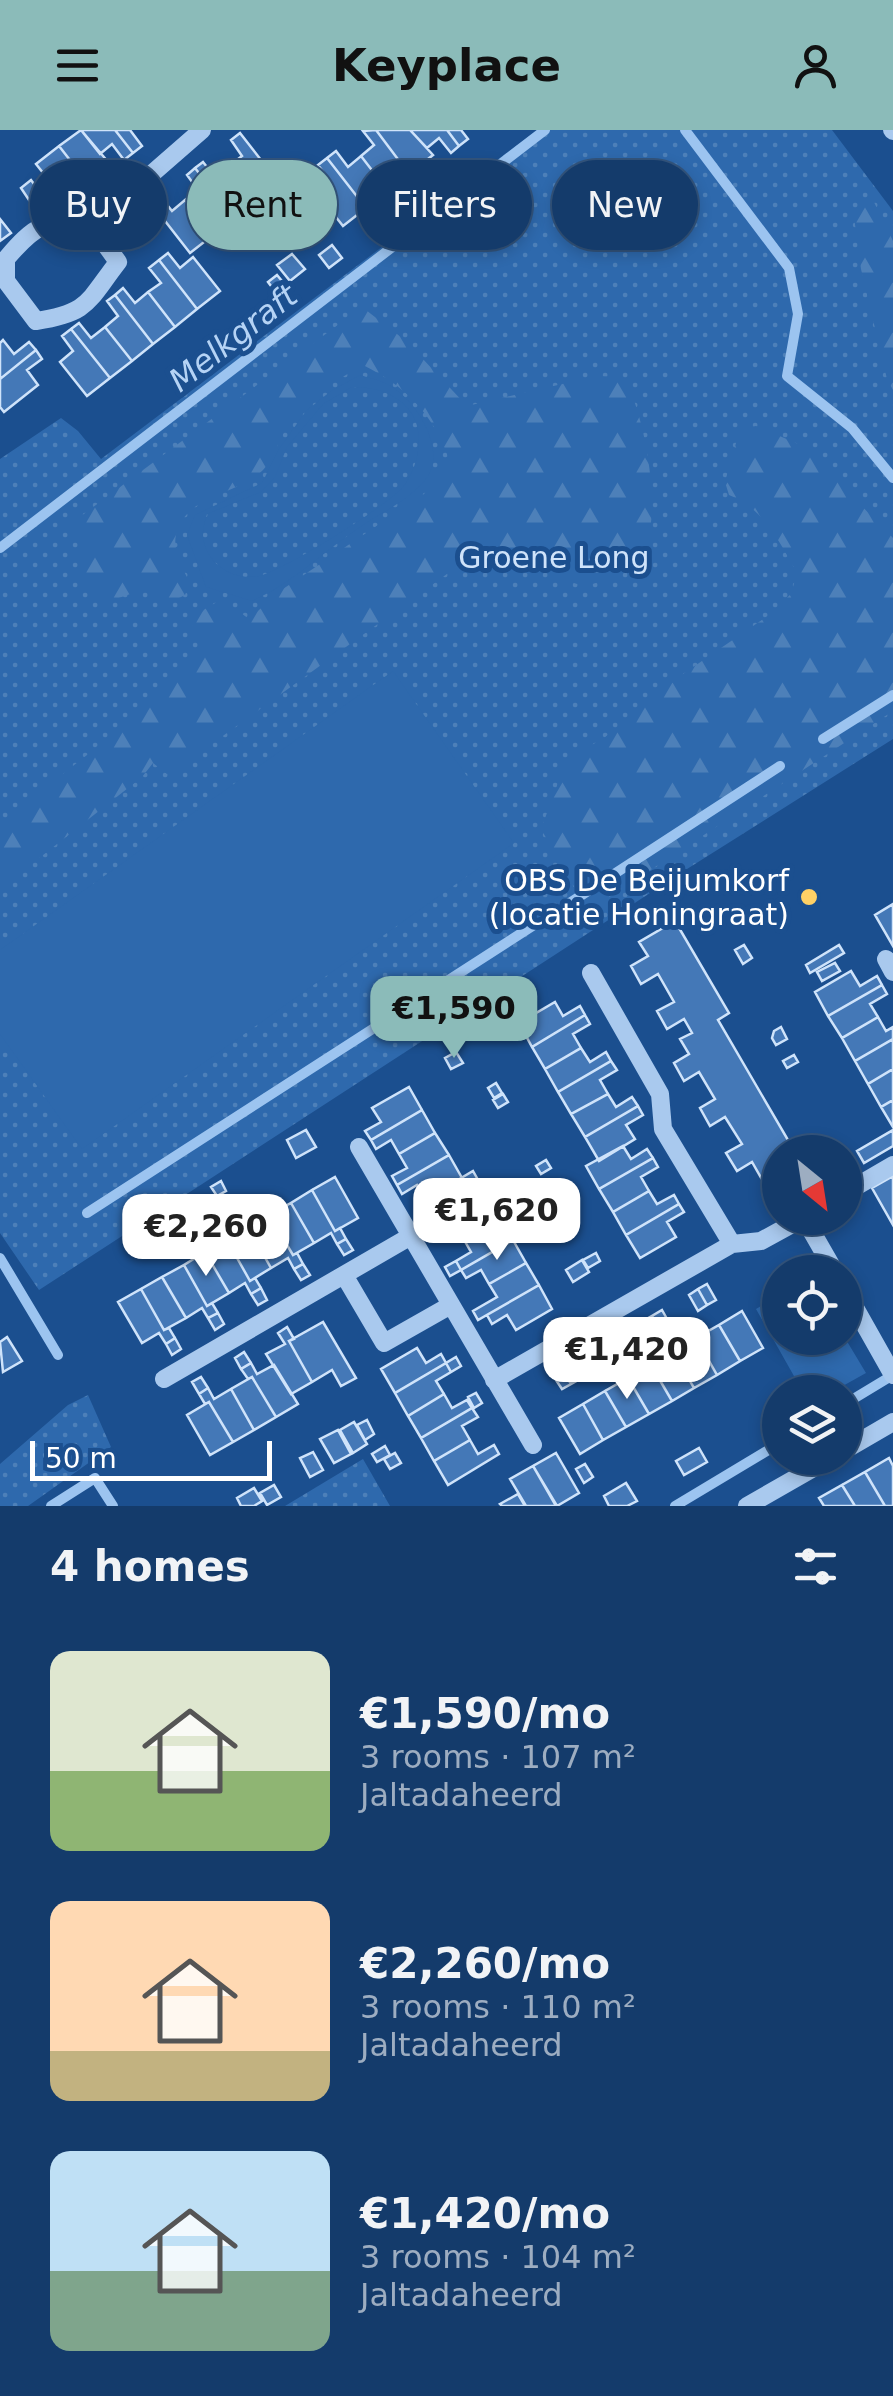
<!DOCTYPE html>
<meta charset="utf-8">
<style>
body{margin:0;font-family:"DejaVu Sans",sans-serif;background:#214673;color:#f1f3f6;height:100vh;display:flex;flex-direction:column;font-size:38px;white-space:nowrap}
*{box-sizing:border-box;margin:0}
p{font-size:32px;color:#9dadc1}
.icon{flex:none;width:55px;height:55px;fill:none;stroke:currentColor;stroke-width:2;stroke-linecap:round;stroke-linejoin:round}
.map{position:relative;height:1376px;overflow:hidden}
.panel{display:flex;flex-direction:column;background:#143b6b;flex:1}
.panel>*{flex:none}
.guide{position:absolute;left:30px;top:30px;width:835px;height:90px;display:flex;gap:20px}
.needle{width:65px;rotate:150deg}
.tools{position:absolute;left:762px;top:1005px;display:grid;gap:20px}
.tools a{display:grid;place-items:center;width:100px;height:100px;border-radius:50%;background:#143b6b;box-shadow:0 5px 15px #0003,0 0 0 2px #33557e;font-size:50px}
.scale{position:absolute;left:30px;bottom:25px;width:242px;box-sizing:border-box;padding-left:10px;border:5px solid #fff;border-top:0;font-size:28px;line-height:35px;white-space:nowrap;color:#fff;-webkit-text-stroke:8px #1b4f8f;paint-order:stroke}
.price{position:absolute;translate:-50% -85px;padding:0 22px;border-radius:20px;background:#fff;color:#222;font-size:32px;line-height:65px;filter:drop-shadow(0 2px 5px #0008)}
.price::after{content:'';position:absolute;left:50%;top:60px;width:30px;height:22px;margin-left:-15px;background:inherit;clip-path:polygon(0 0,100% 0,50% 100%)}
.price.selected{background:#8bbbb9;color:#111}
ul{padding:0;list-style:none}
li{display:flex;align-items:center;gap:30px;height:250px;padding:0 50px}
li span{display:grid;place-items:center;flex:none;width:280px;height:200px;border-radius:20px;color:#555}
li>.icon{margin-inline-start:auto}
span .icon{width:120px;height:120px;fill:#fffc;stroke-width:1}
li b{font-size:42px}
h2{display:flex;justify-content:space-between;align-items:center;height:120px;padding:0 50px;font-size:42px}
.tag{padding:0 35px;border-radius:45px;background:#143b6b;box-shadow:0 5px 15px #0003,0 0 0 2px #33557e;font-size:35px;line-height:90px}
.tag.selected{background:#8bbbb9;color:#111}
header{display:flex;justify-content:space-between;align-items:center;height:130px;padding:0 50px;background:#8bbbb9;color:#111;font-size:45px;font-weight:700}
.map>svg:first-child{display:block}
.grass{fill:url(#grass-dots)}
.forest{fill:url(#forest-firs)}
.pitch{fill:#2e69ad;fill-rule:evenodd}
.lines{fill:none;stroke-linecap:round;stroke-linejoin:round}
.stream{stroke:#9cc4f0;stroke-width:10}
.building{fill:#4478b7;stroke:#cfe3fa;stroke-width:2.5}
.minor{stroke:#a9c9ee;stroke-width:18}
.poi-dot{fill:#ffd166;stroke:#1b4f8f;stroke-width:4}
.labels{text-anchor:middle;dominant-baseline:central;stroke-width:10;stroke-linejoin:round;paint-order:stroke}
.park-label{font-size:30px;fill:#cfe3fa;stroke:#1b4f8f}
.poi-label{font-size:30px;fill:#fff;stroke:#1b4f8f;text-anchor:end}
.water-label{font-size:32px;font-style:italic;fill:#b5d3f5;stroke:#1b4f8f}
</style>
<header><svg class="icon" aria-label="menu" viewBox="0 0 24 24"><path d="M4 6h16M4 12h16M4 18h16"/></svg>Keyplace<svg class="icon" aria-label="person" viewBox="0 0 24 24"><circle cx="12" cy="8" r="4"/><path d="M4 21q1-7 8-7t8 7"/></svg></header>
<div class="map">
<svg width="893" height="1376" viewBox="0 0 893 1376">
<defs>
<pattern id="grass-dots" width="8" height="8" patternUnits="userSpaceOnUse" patternTransform="scale(2.5)"><rect width="8" height="8" fill="#2e69ad"/><path d="M2 2h.1M6 6h.1" fill="none" stroke="#4d80b9" stroke-width="1.8" stroke-linecap="round"/></pattern>
<pattern id="forest-firs" width="22" height="20" patternUnits="userSpaceOnUse" patternTransform="scale(2.5)"><rect width="22" height="20" fill="#2e69ad"/><path d="M5 1l3.5 6h-7zM16 11l3.5 6h-7z" fill="#4d80b9"/></pattern>
</defs>
<rect width="100%" height="100%" fill="#1b4f8f"/>
<path class="grass" d="M537 0H832L893 81V609L687 739 39 1160 0 1103V329L61 288 78 301 101 329Z
M88 1265 111 1317 28 1376H0V1334L68 1275Z
M363 1329 390 1376H285Z"/>
<path class="forest" d="M872 68 893 111V260L887 249 861 139 854 87Z
M362 177 406 211 467 276 597 246 623 247C643 276 662 379 646 412 634 437 613 451 586 455 573 457 505 422 487 415L202 621 167 644 153 633 142 647 0 759V693L87 625 197 529 202 519 191 492 205 479 222 469 249 489 280 461 424 364 450 332C434 285 407 257 363 235 331 253 308 268 286 299 278 311 274 329 263 340 238 365 190 363 177 401 171 419 182 437 190 453L185 465C167 475 159 470 142 460L107 472 77 442 83 415 65 398Z
M756 296 803 316 893 408V581L588 781 541 699 567 629 604 608 683 544 769 485 791 464 797 443C780 413 764 378 729 365L725 352 740 299Z"/>
<path class="pitch" d="M360 245C369 248 380 250 389 255 415 269 446 317 428 346 412 369 382 382 360 397 323 422 293 453 252 471L206 457 187 405 195 385 262 353 279 319 306 281 331 261ZM352 257C375 257 398 263 412 284 425 305 418 338 403 357 387 376 283 441 259 446 233 451 206 434 203 407 202 400 205 391 207 384L261 362 275 347 287 317 323 274Z
M393 541 514 713 82 1019 0 904V820Z
M780 1165V1208H845L866 1243 832 1262H803L756 1179Z"/>
<g class="lines">
<path class="stream" d="M685 0 789 138 798 184 787 246 852 298 893 348
M0 418 545 0
M823 609 893 565
M565 776 780 636
M87 1083 534 795
M0 1128 58 1225
M845 1274 893 1245
M51 1376 95 1348 113 1376
M675 1376 780 1313"/>
</g>
<path class="building" d="M81 0 109 33 95 44 107 59 98 66 59 16Z
M81 0H115L133 23 124 30 112 14 100 24Z
M115 0H130L142 16 133 23Z
M376 0 409 44 388 61 361 26 374 15 363 1Z
M376 0H410L433 25 409 44Z
M410 0H447L459 16 451 23 439 8 427 18Z
M447 0H461L468 9 459 16Z
M240 3 279 53 257 71 229 36 242 26 231 10Z
M59 16 98 66 89 73 77 57 63 68 36 34Z
M336 21 348 37 361 26 388 61 366 78 327 28Z
M327 28 366 78 343 96 316 62 330 51 318 35Z
M203 32 215 47 229 36 257 71 234 88 195 38Z
M195 38 234 88 213 105 185 70 198 60 187 45Z
M31 50 40 62 29 70 21 58Z
M160 66 172 81 185 70 213 105 190 123 151 73Z
M0 89 11 103 0 111Z
M332 115 342 128 329 138 319 125Z
M168 123 180 138 193 127 220 161 197 179 159 130Z
M292 124 305 139 290 151 277 135Z
M159 130 197 179 175 197 148 162 161 153 149 138Z
M277 145 287 157 277 164 268 152Z
M123 158 135 173 148 162 175 197 153 214 115 165Z
M115 165 153 214 132 231 105 197 118 186 107 171Z
M79 193 91 208 105 197 132 231 110 248 71 199Z
M71 199 110 248 87 266 60 232 73 221 62 206Z
M3 210 14 224 29 212 36 220 0 249V213Z
M36 220 42 229 27 240 38 255 4 282 0 277V249Z
M893 774V816L875 785Z
M675 791 729 883 718 890 795 1022H780V1081L752 1032 737 1041 726 1023 742 1014 725 987 710 996 700 978 715 969 699 942 684 951 674 933 689 924 680 909 692 903 684 889 667 899 657 881 674 872 658 844 641 854 631 836 648 826 639 812Z
M744 815 752 828 743 834 735 820Z
M839 815 844 823 810 843 806 835Z
M835 833 840 841 822 851 817 842Z
M851 841 860 856 877 846 882 855 828 886 815 862Z
M882 855 887 864 870 874 878 887 842 908 828 886Z
M555 872 563 886 580 876 585 885 532 917 519 893Z
M585 885 590 894 573 904 581 918 545 939 532 917Z
M878 887 886 901 893 897V909L855 931 842 908Z
M781 897 787 909 776 915 772 908 774 901Z
M893 909V939L868 954 855 931Z
M581 918 590 932 606 922 611 931 558 962 545 939Z
M456 922 463 933 451 939 445 928Z
M794 925 798 932 787 938 783 931Z
M611 931 617 940 600 950 608 964 571 984 558 962Z
M893 939V970L881 977 868 954Z
M496 953 502 963 494 968 488 958Z
M409 957 422 980 371 1010 365 1001 381 992 372 978Z
M503 964 508 972 498 978 493 970Z
M608 964 616 977 632 967 638 976 585 1007 571 984Z
M893 970V997L881 977Z
M638 976 643 985 626 995 635 1009 599 1031 585 1007Z
M422 980 435 1003 399 1024 391 1010 376 1019 371 1010Z
M306 1000 316 1017 296 1028 287 1010Z
M893 1000V1016L864 1033 857 1021Z
M435 1003 449 1025 397 1055 392 1046 407 1038 399 1024Z
M623 1016 631 1029 647 1019 653 1028 599 1059 586 1036Z
M449 1025 462 1048 426 1070 417 1055 402 1064 397 1055Z
M653 1028 658 1037 641 1047 649 1061 613 1082 599 1059Z
M546 1030 551 1038 541 1044 536 1036Z
M473 1041 486 1064 434 1094 429 1085 444 1077 436 1063Z
M893 1046V1095L872 1058Z
M335 1047 358 1088 335 1101 312 1060Z
M221 1051 226 1061 217 1066 211 1057Z
M312 1060 335 1101 340 1098 346 1109 337 1114 331 1103 314 1113 291 1073Z
M649 1061 657 1074 674 1065 679 1074 626 1105 613 1082Z
M486 1064 499 1087 463 1108 455 1094 440 1103 434 1094Z
M545 1070 552 1083 541 1089 534 1077Z
M190 1072V1085L185 1087 180 1077Z
M291 1073 314 1113 293 1125 269 1085Z
M679 1074 684 1082 667 1092 676 1107 640 1128 626 1105Z
M269 1085 293 1125 297 1123 303 1134 294 1139 288 1128 271 1138 248 1097Z
M499 1087 513 1110 461 1140 456 1131 471 1122 463 1108Z
M248 1097 271 1138 250 1151 227 1110Z
M346 1109 353 1120 344 1125 337 1114Z
M227 1110 250 1151 255 1148 261 1158 251 1164 245 1153 229 1163 205 1122Z
M513 1110 526 1133 489 1154 481 1140 466 1148 461 1140Z
M205 1122 229 1163 207 1176 184 1135Z
M596 1123 600 1131 588 1138 583 1130Z
M582 1130 589 1142 573 1152 566 1140Z
M456 1131 461 1140 450 1146 445 1137Z
M526 1133 539 1155 478 1190 473 1181 497 1167 489 1154Z
M303 1134 310 1145 301 1150 294 1139Z
M184 1135 207 1176 212 1173 218 1183 208 1188 202 1178 186 1188 162 1147Z
M162 1147 186 1188 164 1200 141 1159Z
M707 1154 716 1170 707 1175 698 1159Z
M539 1155 552 1179 516 1200 507 1185 492 1194 487 1185Z
M261 1158 267 1170 258 1175 251 1164Z
M141 1159 164 1200 169 1198 175 1208 166 1214 159 1203 142 1213 118 1172Z
M698 1159 707 1175 698 1181 689 1165Z
M662 1180 671 1196 662 1202 652 1186Z
M742 1181 763 1218 740 1231 719 1195Z
M218 1183 224 1194 215 1200 208 1188Z
M652 1186 662 1202 652 1207 643 1191Z
M323 1192 356 1248 341 1256 332 1240 312 1252 289 1211Z
M719 1195 740 1231 717 1245 696 1208Z
M287 1197 294 1209 289 1211 312 1252 291 1264 266 1224 285 1214 278 1203Z
M7 1207 22 1231 3 1242 0 1212Z
M616 1207 625 1223 616 1228 607 1212Z
M175 1208 181 1219 172 1225 166 1214Z
M696 1208 717 1245 694 1258 673 1221Z
M607 1212 616 1228 607 1233 598 1217Z
M417 1218 426 1233 441 1224 446 1233 395 1263 381 1239Z
M673 1221 694 1258 672 1271 651 1235Z
M244 1222 251 1233 241 1239 235 1228Z
M456 1227 461 1236 451 1242 446 1233Z
M251 1233 257 1244 274 1235 298 1274 276 1287 252 1247 248 1249 241 1239Z
M446 1233 451 1242 436 1251 444 1264 408 1286 395 1263Z
M571 1233 580 1249 571 1254 562 1239Z
M651 1235 672 1271 649 1284 628 1248Z
M562 1239 571 1254 562 1259 552 1244Z
M201 1247 208 1258 199 1264 192 1252Z
M252 1247 276 1287 254 1300 231 1259Z
M628 1248 649 1284 626 1297 605 1261Z
M208 1258 214 1269 231 1259 254 1300 233 1312 209 1272 205 1274 199 1264Z
M605 1261 626 1297 603 1310 583 1274Z
M476 1263 482 1273 474 1278 468 1267Z
M444 1264 452 1278 467 1270 472 1278 421 1308 408 1286Z
M209 1272 233 1312 210 1325 187 1285Z
M583 1274 603 1310 580 1324 559 1288Z
M472 1278 478 1287 462 1296 470 1310 434 1331 421 1308Z
M367 1290 374 1304 365 1310 357 1295Z
M354 1292 367 1314 353 1323 340 1300Z
M338 1300 351 1324 334 1333 320 1309Z
M470 1310 478 1324 494 1315 499 1324 448 1355 434 1331Z
M385 1316 390 1325 377 1332 372 1324Z
M699 1318 707 1332 684 1345 676 1331Z
M313 1322 323 1340 310 1347 300 1328Z
M395 1323 401 1333 390 1339 384 1329Z
M556 1323 579 1363 557 1376 533 1336Z
M889 1328 893 1336V1376H885L865 1342Z
M585 1334 593 1347 584 1353 576 1339Z
M533 1336 556 1376H526L510 1349Z
M865 1342 885 1376H855L842 1355Z
M626 1353 637 1371 627 1376H609L604 1366Z
M274 1355 281 1367 267 1375 260 1363Z
M842 1355 855 1376H824L819 1368Z
M254 1358 262 1371 254 1376H241L237 1368Z
M518 1364 525 1376H502L500 1374Z"/>
<g class="lines">
<path class="minor" d="M892 0 893 1
M92 96 118 132C87 172 89 183 36 191L6 151V129C33 97 49 84 92 96L202 0
M886 829 893 842
M591 843 660 964 663 999 732 1114
M359 1017 533 1315
M845 1063 893 1035
M804 1088 835 1142
M344 1145 384 1213 451 1175
M845 1160 893 1245
M164 1249 411 1106
M494 1250 732 1114 761 1111 803 1088
M845 1320 893 1292
M747 1376 831 1328"/>
</g>
<circle class="poi-dot" cx="809" cy="767" r="10"/>
<g class="labels">
<g class="park-label">
<text x="554" y="427">Groene Long</text>
</g>
<g class="poi-label">
<text x="789" y="750">OBS De Beijumkorf<tspan x="789" dy="34">(locatie Honingraat)</tspan></text>
</g>
<g class="water-label">
<text transform="translate(233 208) rotate(-38)">Melkgraft</text>
</g>
</g>
</svg>
<div class="tools">
<a><svg class="needle" viewBox="-14 -14 28 28"><path d="M0-13l5 13h-10z" fill="#e53935"/><path d="M0 13l5-13h-10z" fill="#9dadc1"/></svg></a>
<a><svg class="icon" aria-label="locate" viewBox="0 0 24 24"><circle cx="12" cy="12" r="6"/><path d="M12 2v4M12 18v4M2 12h4M18 12h4"/></svg></a>
<a><svg class="icon" aria-label="layers" viewBox="0 0 24 24"><path d="M12 4l9 5-9 5-9-5zM3 14l9 5 9-5"/></svg></a>
</div>
<div class="scale">50 m</div>
<b class="price selected" style="left:454px;top:931px">€1,590</b>
<b class="price" style="left:497px;top:1133px">€1,620</b>
<b class="price" style="left:206px;top:1149px">€2,260</b>
<b class="price" style="left:627px;top:1272px">€1,420</b>
<div class="guide">
<a class="tag">Buy</a>
<a class="tag selected">Rent</a>
<a class="tag">Filters</a>
<a class="tag">New</a>
</div>
</div>
<section class="panel">
<h2>4 homes<svg class="icon" aria-label="filters" viewBox="0 0 24 24"><path d="M4 7h16M4 17h16"/><circle cx="9" cy="7" r="2"/><circle cx="15" cy="17" r="2"/></svg></h2>
<ul>
<li><span style="background:linear-gradient(#dfe7d0 60%,#8fb573 0)"><svg class="icon" aria-label="home" viewBox="0 0 24 24"><path d="M3 11l9-7 9 7M6 9v11h12V9"/></svg></span><div><b>€1,590/mo</b><p>3 rooms · 107 m²</p><p>Jaltadaheerd</p></div></li>
<li><span style="background:linear-gradient(#ffd9b3 75%,#c2b280 0)"><svg class="icon" aria-label="home" viewBox="0 0 24 24"><path d="M3 11l9-7 9 7M6 9v11h12V9"/></svg></span><div><b>€2,260/mo</b><p>3 rooms · 110 m²</p><p>Jaltadaheerd</p></div></li>
<li><span style="background:linear-gradient(#bfe0f5 60%,#7fa58c 0)"><svg class="icon" aria-label="home" viewBox="0 0 24 24"><path d="M3 11l9-7 9 7M6 9v11h12V9"/></svg></span><div><b>€1,420/mo</b><p>3 rooms · 104 m²</p><p>Jaltadaheerd</p></div></li>
</ul>
</section>
